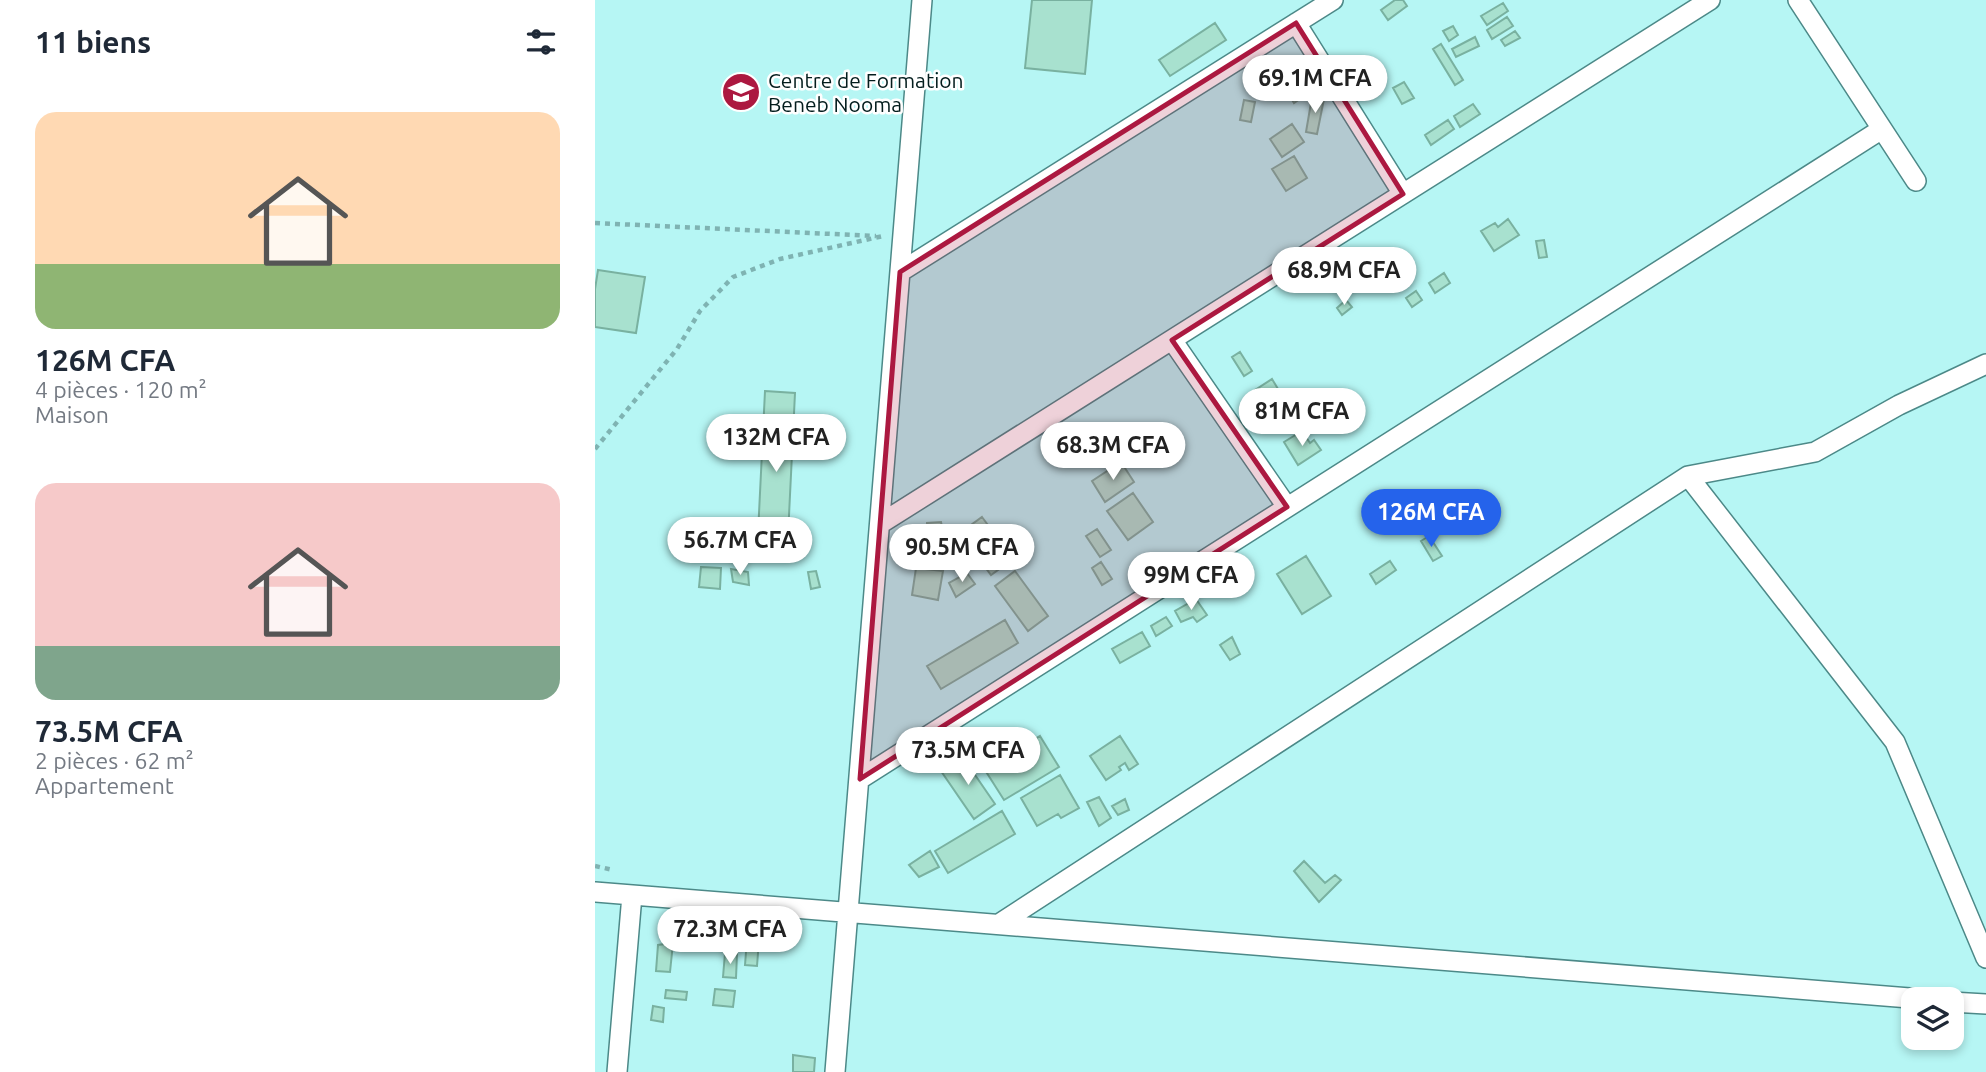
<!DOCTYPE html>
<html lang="fr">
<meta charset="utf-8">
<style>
body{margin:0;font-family:Ubuntu,sans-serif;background:#f6f6f7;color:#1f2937;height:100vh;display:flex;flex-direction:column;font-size:26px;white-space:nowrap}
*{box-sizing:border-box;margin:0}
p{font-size:23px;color:#747a83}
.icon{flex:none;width:38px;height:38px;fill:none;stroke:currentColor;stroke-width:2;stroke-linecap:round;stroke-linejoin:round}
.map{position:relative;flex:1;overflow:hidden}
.panel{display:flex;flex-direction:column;background:#fff;width:595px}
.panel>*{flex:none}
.buttons{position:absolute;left:1306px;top:987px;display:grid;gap:14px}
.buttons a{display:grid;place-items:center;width:63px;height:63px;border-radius:14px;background:#fff;box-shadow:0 4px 10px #0003;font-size:35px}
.price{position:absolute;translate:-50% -60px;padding:0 16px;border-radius:24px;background:#fff;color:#222;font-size:23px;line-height:46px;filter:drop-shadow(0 2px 4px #0008)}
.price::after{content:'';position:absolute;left:50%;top:42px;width:21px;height:16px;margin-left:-10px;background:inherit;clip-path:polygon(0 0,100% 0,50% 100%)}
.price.on{background:#2563eb;color:#fff}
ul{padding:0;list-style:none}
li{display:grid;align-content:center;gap:14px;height:371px;padding:0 35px}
li span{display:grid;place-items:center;height:217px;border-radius:21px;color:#555}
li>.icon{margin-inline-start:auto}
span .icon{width:126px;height:126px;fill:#fffc;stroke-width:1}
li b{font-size:30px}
h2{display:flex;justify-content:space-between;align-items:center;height:84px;padding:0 35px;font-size:30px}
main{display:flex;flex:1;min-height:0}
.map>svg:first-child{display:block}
.building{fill:#a8e1cf;stroke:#79b1a0;stroke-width:2}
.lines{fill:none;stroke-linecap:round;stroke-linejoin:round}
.minor-casing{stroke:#4c8988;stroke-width:22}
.path{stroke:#7fb3b2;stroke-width:4.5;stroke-dasharray:5 5;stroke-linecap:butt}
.minor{stroke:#fff;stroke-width:19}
.marked{fill:#ac1840;fill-opacity:0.2;stroke:#ac1840;stroke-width:5;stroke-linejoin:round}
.labels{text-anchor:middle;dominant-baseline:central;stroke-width:5;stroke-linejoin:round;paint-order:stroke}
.poi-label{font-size:21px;fill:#031d1d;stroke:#fff;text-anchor:start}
</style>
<main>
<section class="panel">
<h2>11 biens<svg class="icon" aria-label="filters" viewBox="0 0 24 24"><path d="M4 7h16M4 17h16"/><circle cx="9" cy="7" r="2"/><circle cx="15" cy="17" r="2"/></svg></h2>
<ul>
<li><span style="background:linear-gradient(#ffd9b3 70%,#8fb573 0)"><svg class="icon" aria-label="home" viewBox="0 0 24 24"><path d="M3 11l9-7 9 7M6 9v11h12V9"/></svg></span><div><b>126M CFA</b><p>4 pièces · 120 m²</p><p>Maison</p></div></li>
<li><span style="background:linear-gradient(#f6c9c9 75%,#7fa58c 0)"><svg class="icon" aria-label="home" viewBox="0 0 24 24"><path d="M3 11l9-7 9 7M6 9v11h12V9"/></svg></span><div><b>73.5M CFA</b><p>2 pièces · 62 m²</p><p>Appartement</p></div></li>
</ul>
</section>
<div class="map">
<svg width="1391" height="1072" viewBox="0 0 1391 1072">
<rect width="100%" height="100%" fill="#b6f6f4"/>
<path class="building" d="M437 0H497L490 74 430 68Z
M800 0H808L812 6 793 20 786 10Z
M908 3 913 11 892 25 886 16Z
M912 17 918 26 897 39 892 30Z
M620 23 631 40 575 76 564 60Z
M858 26 863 35 854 41 848 31Z
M920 31 925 38 910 46 906 40Z
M880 37 884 46 861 57 857 49Z
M846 44 868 80 860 85 838 49Z
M695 74 709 96 699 103 685 80Z
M809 82 819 98 807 104 798 88Z
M717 97 729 99 722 134 711 132Z
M649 100 660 102 656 122 645 120Z
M878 104 885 114 865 127 859 116Z
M853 120 859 129 836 145 830 135Z
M697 124 709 142 687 157 675 139Z
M699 156 712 178 691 191 677 169Z
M913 219 924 235 899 251 886 231 900 223 903 227Z
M949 240 952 257 944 258 941 241Z
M3 270 50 277 41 333 0 327V289Z
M849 273 855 283 840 293 834 283Z
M821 291 827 300 817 307 811 298Z
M751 300 757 307 747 315 742 308Z
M645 352 657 371 649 376 637 357Z
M677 379 683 389 666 400 660 390Z
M170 391 200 393 192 556 162 554Z
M707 431 715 443 719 440 726 450 703 465 689 442Z
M526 462 539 482 510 502 497 481Z
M538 493 558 522 533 540 512 511Z
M387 517 418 559 396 575 365 533Z
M346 522 351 548H333L332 523Z
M502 529 516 550 505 557 491 536Z
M834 536 847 556 838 561 826 541Z
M711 556 736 596 707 614 682 574Z
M795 561 801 570 781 584 775 574Z
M506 562 517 579 507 585 497 568Z
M106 567 126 568 125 589 104 587Z
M321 568 348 571 343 600 317 595Z
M136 569 153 572 154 585 138 582Z
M221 571 225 587 216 589 213 572Z
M420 571 453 616 433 631 400 586Z
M372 573 380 584 361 597 354 583Z
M601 599 612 615 602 622 598 617 586 622 580 611Z
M571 617 577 626 561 636 556 626Z
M410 620 423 643 346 689 332 666Z
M547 632 555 646 525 663 517 649Z
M637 637 645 654 635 660 625 645Z
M445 736 464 767 409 800 390 770Z
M525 736 543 764 534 770 530 763 524 767 526 770 511 780 495 756Z
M367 756 400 804 379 819 346 771Z
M465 775 484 808 466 818 463 814 442 826 426 798Z
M504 797 516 818 504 826 492 802Z
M530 799 534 810 523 815 517 806Z
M407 811 420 834 353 873 340 851Z
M335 851 344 867 324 877 314 865Z
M709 861 730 883 740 875 746 880 724 902 699 871Z
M120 931 143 933 142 944 120 943Z
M152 939 164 940 162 966 150 965Z
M78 943 75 972 61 971 63 945Z
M130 953 142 954 141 978 128 977Z
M120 989 140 991 138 1007 118 1005Z
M71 990 92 992 91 1000 70 998Z
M58 1006 69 1008 68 1022 56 1020Z
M198 1055 220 1058 219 1072H198Z"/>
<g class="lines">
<defs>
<path id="minor" d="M1203 0 1321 181
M701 23 808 194
M305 272 738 0
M577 340 692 507
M1093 476 1300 742 1391 958
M285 524 1115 0
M265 779 1287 129
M0 892 1327 999
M404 924 1093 476 1220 452 1304 405 1391 364
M1356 1002 1391 1004
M22 1072 37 895
M240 1072 327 0"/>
</defs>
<use href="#minor" class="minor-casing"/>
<path class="path" d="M0 223 281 236
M0 449 82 349 105 311 138 277 185 259 288 236
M0 866 18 870"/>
<use href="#minor" class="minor"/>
</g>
<path class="marked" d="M701 23 808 194 577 340 692 507 265 779 305 272Z"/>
<defs>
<symbol id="school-disc" viewBox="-11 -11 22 22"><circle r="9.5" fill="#ac1840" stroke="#fff"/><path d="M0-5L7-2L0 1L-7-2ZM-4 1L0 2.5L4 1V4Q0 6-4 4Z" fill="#fff"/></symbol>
</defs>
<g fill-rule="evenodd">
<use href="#school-disc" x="124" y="70" width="44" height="44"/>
</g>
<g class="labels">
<g class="poi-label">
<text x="173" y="80">Centre de Formation<tspan x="173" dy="24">Beneb Nooma</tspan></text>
</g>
</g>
</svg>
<div class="buttons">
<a><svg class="icon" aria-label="layers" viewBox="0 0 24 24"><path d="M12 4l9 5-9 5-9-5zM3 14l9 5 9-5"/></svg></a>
</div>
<b class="price" style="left:720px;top:115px">69.1M CFA</b>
<b class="price" style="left:749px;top:307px">68.9M CFA</b>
<b class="price" style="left:707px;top:448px">81M CFA</b>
<b class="price" style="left:181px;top:474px">132M CFA</b>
<b class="price" style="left:518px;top:482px">68.3M CFA</b>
<b class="price on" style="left:836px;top:549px">126M CFA</b>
<b class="price" style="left:145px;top:577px">56.7M CFA</b>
<b class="price" style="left:367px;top:584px">90.5M CFA</b>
<b class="price" style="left:596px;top:612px">99M CFA</b>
<b class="price" style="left:373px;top:787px">73.5M CFA</b>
<b class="price" style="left:135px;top:966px">72.3M CFA</b>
</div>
</main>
